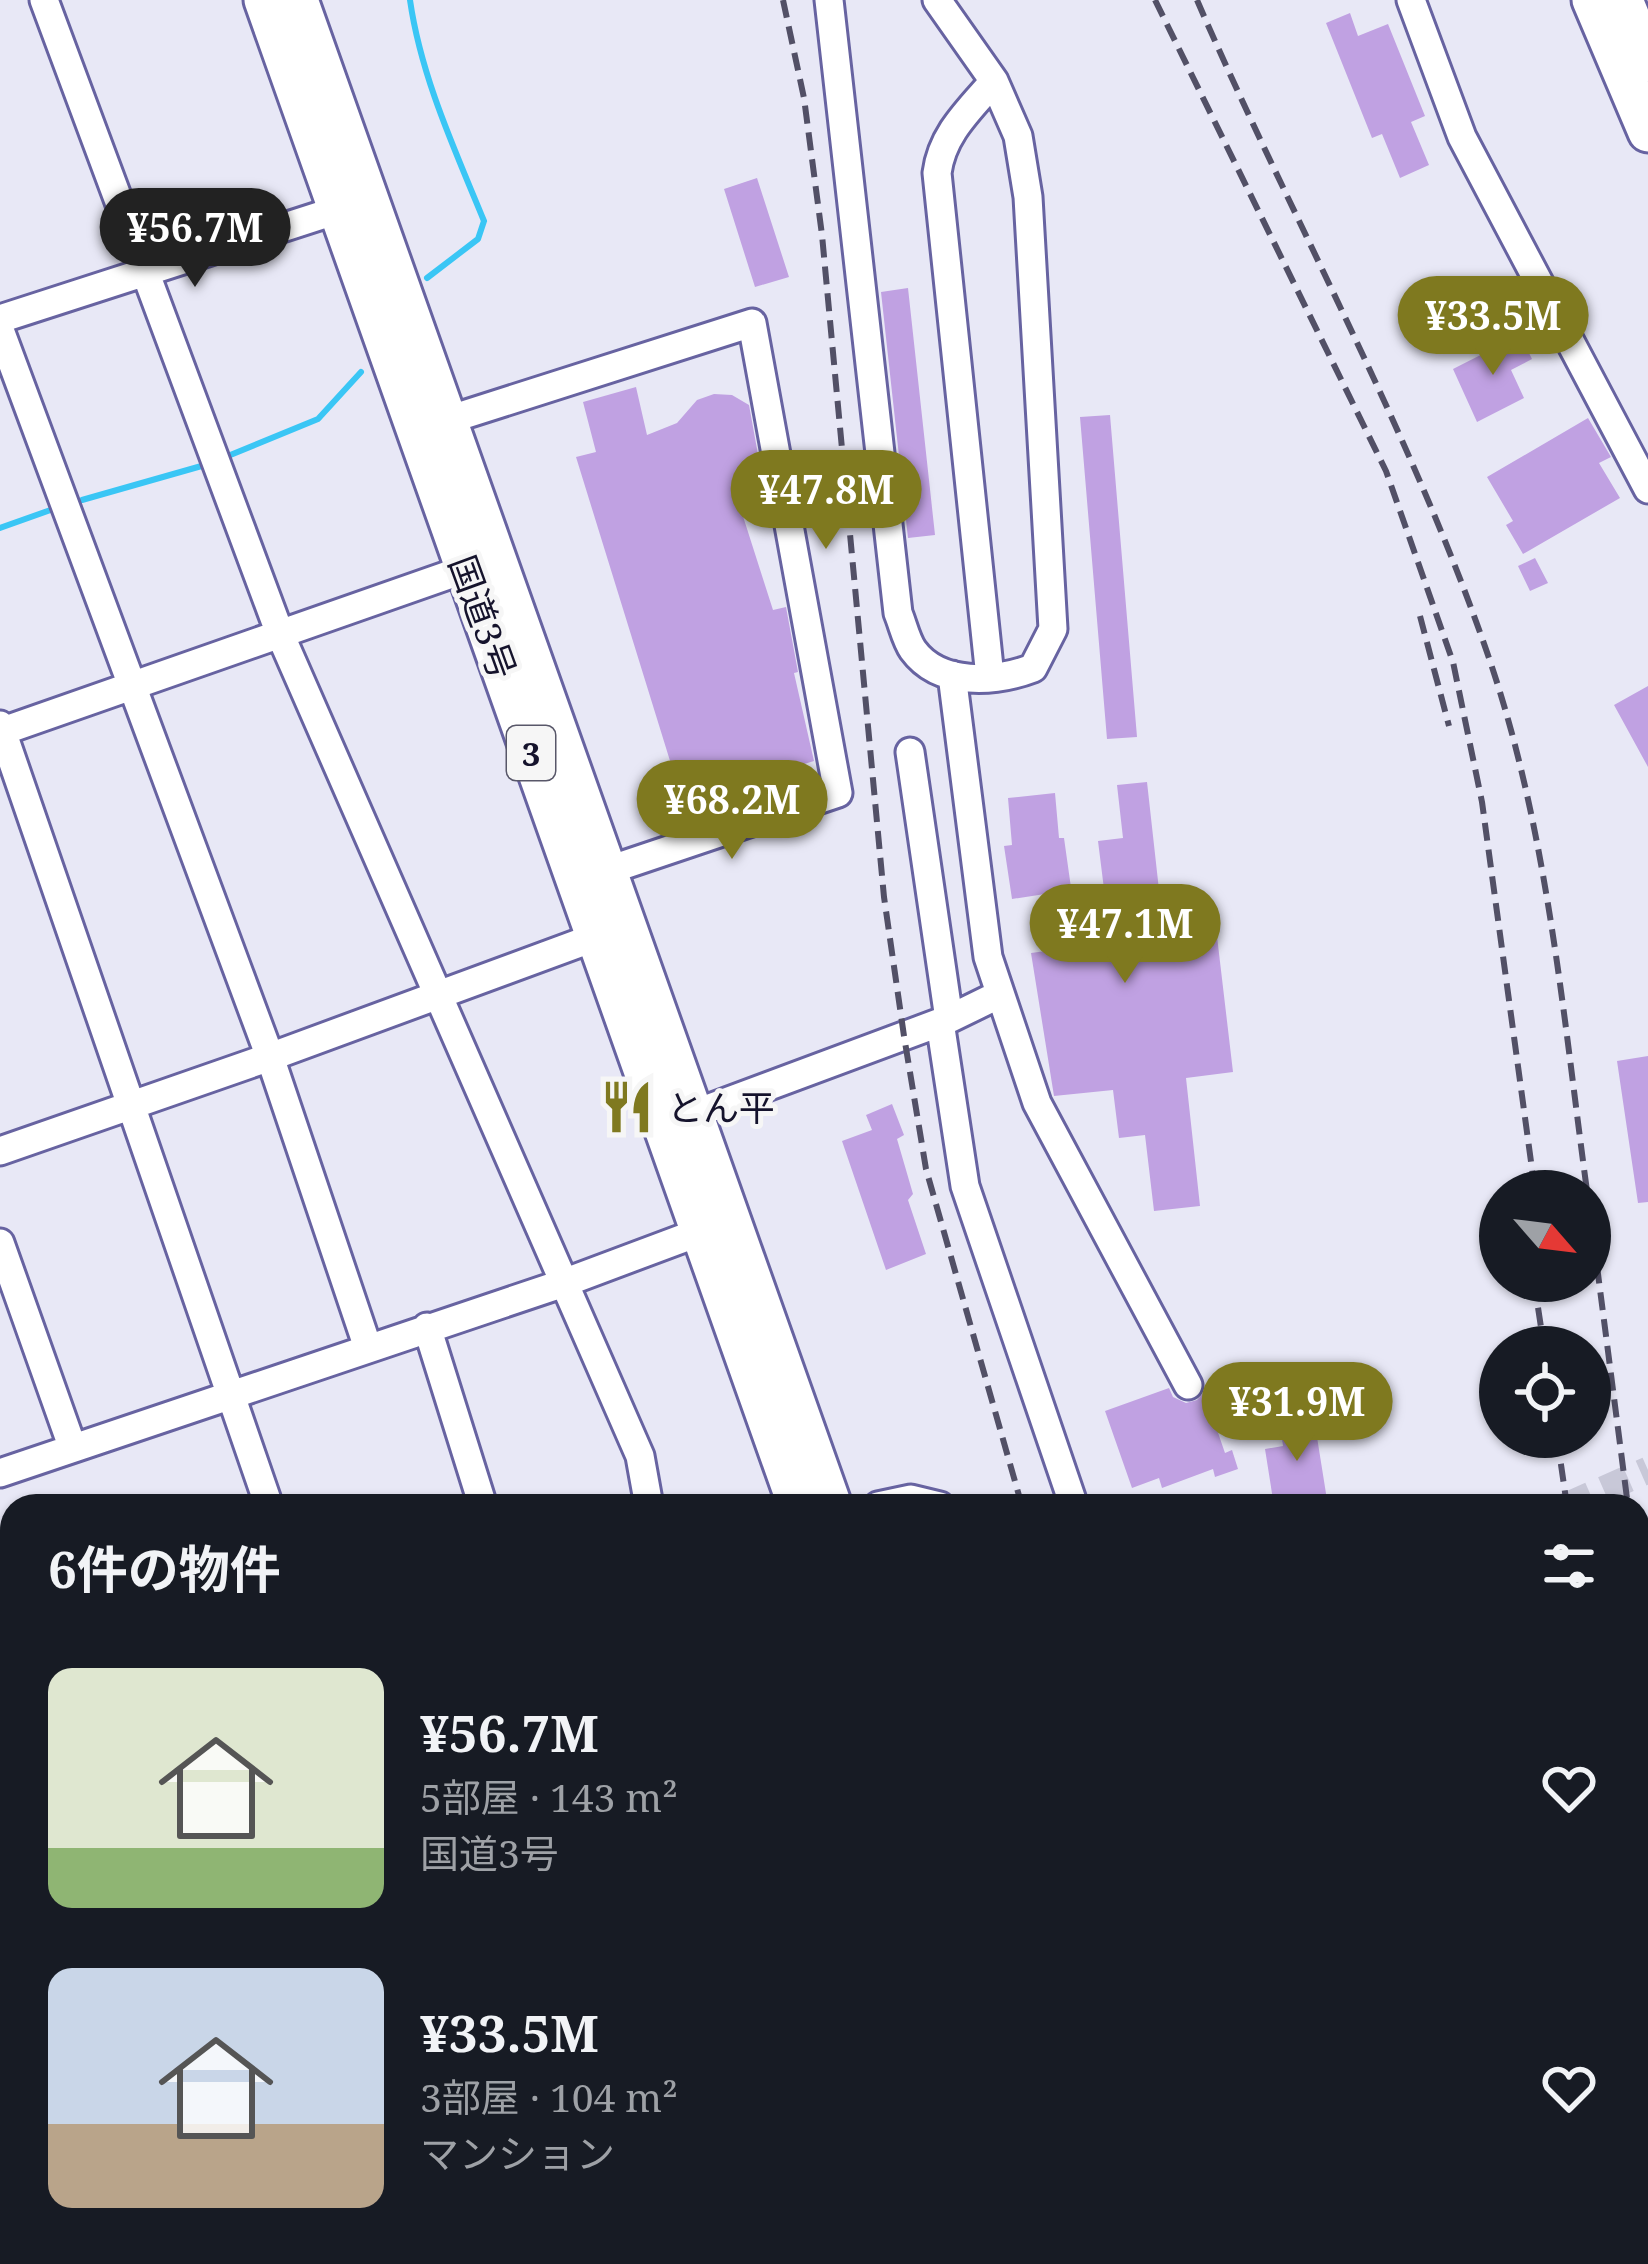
<!DOCTYPE html>
<html lang="ja">
<meta charset="utf-8">
<style>
body{margin:0;font-family:"Noto Serif","Noto Sans JP",serif;background:#20242c;color:#f1f3f6;height:100vh;display:flex;flex-direction:column;font-size:45px;white-space:nowrap}
*{box-sizing:border-box;margin:0}
p{font-size:39px;color:#9ea1a6}
.icon{flex:none;width:66px;height:66px;fill:none;stroke:currentColor;stroke-width:2;stroke-linecap:round;stroke-linejoin:round}
.map{position:relative;flex:1;overflow:hidden}
.side{position:absolute;left:0px;top:1494px;width:1650px;height:771px;display:flex;flex-direction:column;background:#171b24;border-radius:36px 36px 0 0;box-shadow:0 3px 9px #0004}
.side>*{flex:none}
.needle{width:78px;rotate:118deg}
.controls{position:absolute;left:1479px;top:1170px;display:grid;gap:24px}
.controls a{display:grid;place-items:center;width:132px;height:132px;border-radius:50%;background:#171b24;box-shadow:0 3px 9px #0004;font-size:60px}
.price{position:absolute;translate:-50% -102px;padding:0 27px;border-radius:42px;background:#7f791f;color:#fff;font-size:39px;line-height:78px;filter:drop-shadow(0 3px 6px #0008)}
.price::after{content:'';position:absolute;left:50%;top:72px;width:36px;height:27px;margin-left:-18px;background:inherit;clip-path:polygon(0 0,100% 0,50% 100%)}
.price.active{background:#222;color:#fff}
ul{padding:0;list-style:none}
li{display:flex;align-items:center;gap:36px;height:300px;padding:0 48px}
li span{display:grid;place-items:center;flex:none;width:336px;height:240px;border-radius:24px;color:#555}
li>.icon{margin-inline-start:auto}
span .icon{width:144px;height:144px;fill:#fffc;stroke-width:1}
li b{font-size:51px}
h2{display:flex;justify-content:space-between;align-items:center;height:144px;padding:0 48px;font-size:51px}
.map>svg:first-child{display:block}
.lines{fill:none;stroke-linecap:round;stroke-linejoin:round}
.stream{stroke:#3ac6f5;stroke-width:6}
.building{fill:#c0a1e2}
.minor-tunnel{stroke:#c8c8d8;stroke-width:27;stroke-dasharray:27 14;stroke-linecap:butt}
.minor-casing{stroke:#6763a1;stroke-width:33}
.highway-casing{stroke:#6763a1;stroke-width:45}
.minor{stroke:#fff;stroke-width:27}
.highway{stroke:#fff;stroke-width:39}
.rail{stroke:#525066;stroke-width:6;stroke-dasharray:18 9;stroke-linecap:butt}
.labels{text-anchor:middle;dominant-baseline:central;stroke-width:10;stroke-linejoin:round;paint-order:stroke}
.shield{fill:#f6f6f6;stroke:#585769;stroke-width:3}
.shield-label{font-size:33px;font-weight:bold;fill:#15132c}
.street-label{font-size:36px;fill:#15132c;stroke:#f6f6f6}
.poi-label{font-size:36px;fill:#15132c;stroke:#f6f6f6;text-anchor:start}
</style>
<div class="map">
<svg width="1648" height="2264" viewBox="0 0 1648 2264">
<rect width="100%" height="100%" fill="#e8e8f6"/>
<g class="lines">
<path class="stream" d="M410 0C421 77 455 150 484 221
M427 278 478 239 484 221
M223 458 318 419 361 372
M82 500 205 465
M0 528 59 507"/>
</g>
<path class="building" d="M1350 13 1358 36 1388 24 1425 116 1411 122 1429 165 1400 178 1382 134 1372 138 1326 23Z
M757 178 789 277 755 287 724 189Z
M908 288 935 535 908 538 881 292Z
M1520 335 1532 359 1511 370 1524 398 1477 422 1453 369Z
M636 387 647 435 677 423 697 400 714 394 732 395 749 405 759 460 733 485 773 610 786 607 798 672 794 673 814 761 716 791 724 812 713 816 688 819 576 457 596 452 583 402Z
M1110 415 1137 737 1107 739 1080 417Z
M1588 418 1611 457 1599 463 1620 498 1523 554 1506 525 1513 521 1487 477Z
M1535 558 1548 583 1530 591 1518 566Z
M1648 686V767L1614 705Z
M1147 782 1162 917 1214 911 1233 1072 1186 1078 1200 1206 1154 1211 1145 1135 1119 1138 1113 1090 1054 1096 1031 953 1053 950 1045 894 1012 899 1004 846 1012 845 1008 798 1055 793 1059 838H1064L1074 909 1105 897 1098 841 1123 838 1117 785Z
M1648 1056V1202L1638 1203 1617 1061Z
M892 1104 904 1135 897 1139 913 1194 908 1200 926 1254 886 1270 842 1141 872 1130 866 1115Z
M1169 1388 1173 1397 1186 1403 1197 1400 1204 1392 1225 1453 1232 1450 1238 1469 1215 1477 1213 1469 1162 1488 1159 1478 1132 1488 1105 1411Z
M1313 1412 1328 1506H1274L1265 1449 1283 1446 1279 1417Z"/>
<g class="lines">
<path class="minor-tunnel" d="M1566 1506 1648 1470"/>
<defs>
<path id="minor" d="M44 0 280 634 640 1456 649 1506
M829 0 898 613C903 625 906 640 913 650 940 687 996 682 1033 668L1053 629 1028 197 1018 136 994 81 937 0
M1411 0 1462 137 1648 489
M0 319 356 204
M0 330 270 1057 368 1348
M432 425 752 323 838 793 606 871
M952 675 988 957 1037 1103 1188 1385
M990 677 937 173C942 134 969 110 994 81
M0 725 269 1506
M0 732 477 565
M949 1019 1000 994
M940 1022 965 1186 1074 1506
M694 1114 949 1019 910 752
M0 1151 270 1057 612 931
M0 1243 72 1446
M427 1327 483 1506
M0 1473 561 1284 716 1226
M878 1506 911 1499 940 1506
M0 1653 12 1650
M0 1724 12 1765
M0 2028 12 2025
M133 2253 136 2264
M536 2253 540 2264
M798 2253 801 2264
M1252 2253 1256 2264
M1330 2253 1334 2264
M235 2264 254 2255"/>
<path id="highway" d="M264 0 798 1506
M298 0 832 1506
M1592 0 1648 132
M1623 0 1648 62
M1063 2253 1067 2264
M1097 2253 1101 2264"/>
</defs>
<use href="#minor" class="minor-casing"/>
<use href="#highway" class="highway-casing"/>
<use href="#minor" class="minor"/>
<use href="#highway" class="highway"/>
<path class="rail" d="M783 0 804 98 822 235 884 897 904 1036 926 1169 1022 1506
M1155 0 1386 471 1453 662 1482 802 1535 1191
M1197 0C1292 220 1415 439 1491 664 1548 834 1563 1015 1587 1191
M1420 616 1449 726
M1590 1212 1628 1506
M1534 1281 1544 1347
M1557 1437 1567 1506
M1638 1613 1648 1717
M1638 1939 1648 2022
M1261 2253 1265 2264
M1608 2253 1609 2264"/>
</g>
<defs>
<symbol id="restaurant-bare" viewBox="-9 -9 18 18"><path d="M-5-6h1v4h1v-4h1v4h1v-4h1v5L-1.5 .5V6h-2V.5L-5-1ZM5-6V6H3V1.5H1.5Q1.5-4 5-6Z" fill="#7f791f" stroke="#f6f6f6" stroke-width="2.5" paint-order="stroke"/></symbol>
</defs>
<g fill-rule="evenodd">
<use href="#restaurant-bare" x="589" y="1069" width="76" height="76"/>
</g>
<g class="labels">
<rect class="shield" x="507" y="726" width="48" height="54" rx="9"/>
<g class="shield-label">
<text x="531" y="753">3</text>
</g>
<g class="street-label">
<text transform="translate(483 617) rotate(70)">国道3号</text>
</g>
<g class="poi-label">
<text x="667" y="1107">とん平</text>
</g>
</g>
</svg>
<div class="controls">
<a><svg class="needle" viewBox="-14 -14 28 28"><path d="M0-13l5 13h-10z" fill="#e53935"/><path d="M0 13l5-13h-10z" fill="#9ea1a6"/></svg></a>
<a><svg class="icon" aria-label="locate" viewBox="0 0 24 24"><circle cx="12" cy="12" r="6"/><path d="M12 2v4M12 18v4M2 12h4M18 12h4"/></svg></a>
</div>
<b class="price active" style="left:195px;top:290px">¥56.7M</b>
<b class="price" style="left:1493px;top:378px">¥33.5M</b>
<b class="price" style="left:826px;top:552px">¥47.8M</b>
<b class="price" style="left:732px;top:862px">¥68.2M</b>
<b class="price" style="left:1125px;top:986px">¥47.1M</b>
<b class="price" style="left:1297px;top:1464px">¥31.9M</b>
<section class="side">
<h2>6件の物件<svg class="icon" aria-label="filters" viewBox="0 0 24 24"><path d="M4 7h16M4 17h16"/><circle cx="9" cy="7" r="2"/><circle cx="15" cy="17" r="2"/></svg></h2>
<ul>
<li><span style="background:linear-gradient(#dfe7d0 75%,#8fb573 0)"><svg class="icon" aria-label="home" viewBox="0 0 24 24"><path d="M3 11l9-7 9 7M6 9v11h12V9"/></svg></span><div><b>¥56.7M</b><p>5部屋 · 143 m²</p><p>国道3号</p></div><svg class="icon" aria-label="heart" viewBox="0 0 24 24"><path d="M12 20l-8-8c-3-5 5-10 8-4 3-6 11-1 8 4z"/></svg></li>
<li><span style="background:linear-gradient(#c9d6e8 65%,#b9a48a 0)"><svg class="icon" aria-label="home" viewBox="0 0 24 24"><path d="M3 11l9-7 9 7M6 9v11h12V9"/></svg></span><div><b>¥33.5M</b><p>3部屋 · 104 m²</p><p>マンション</p></div><svg class="icon" aria-label="heart" viewBox="0 0 24 24"><path d="M12 20l-8-8c-3-5 5-10 8-4 3-6 11-1 8 4z"/></svg></li>
</ul>
</section>
</div>
